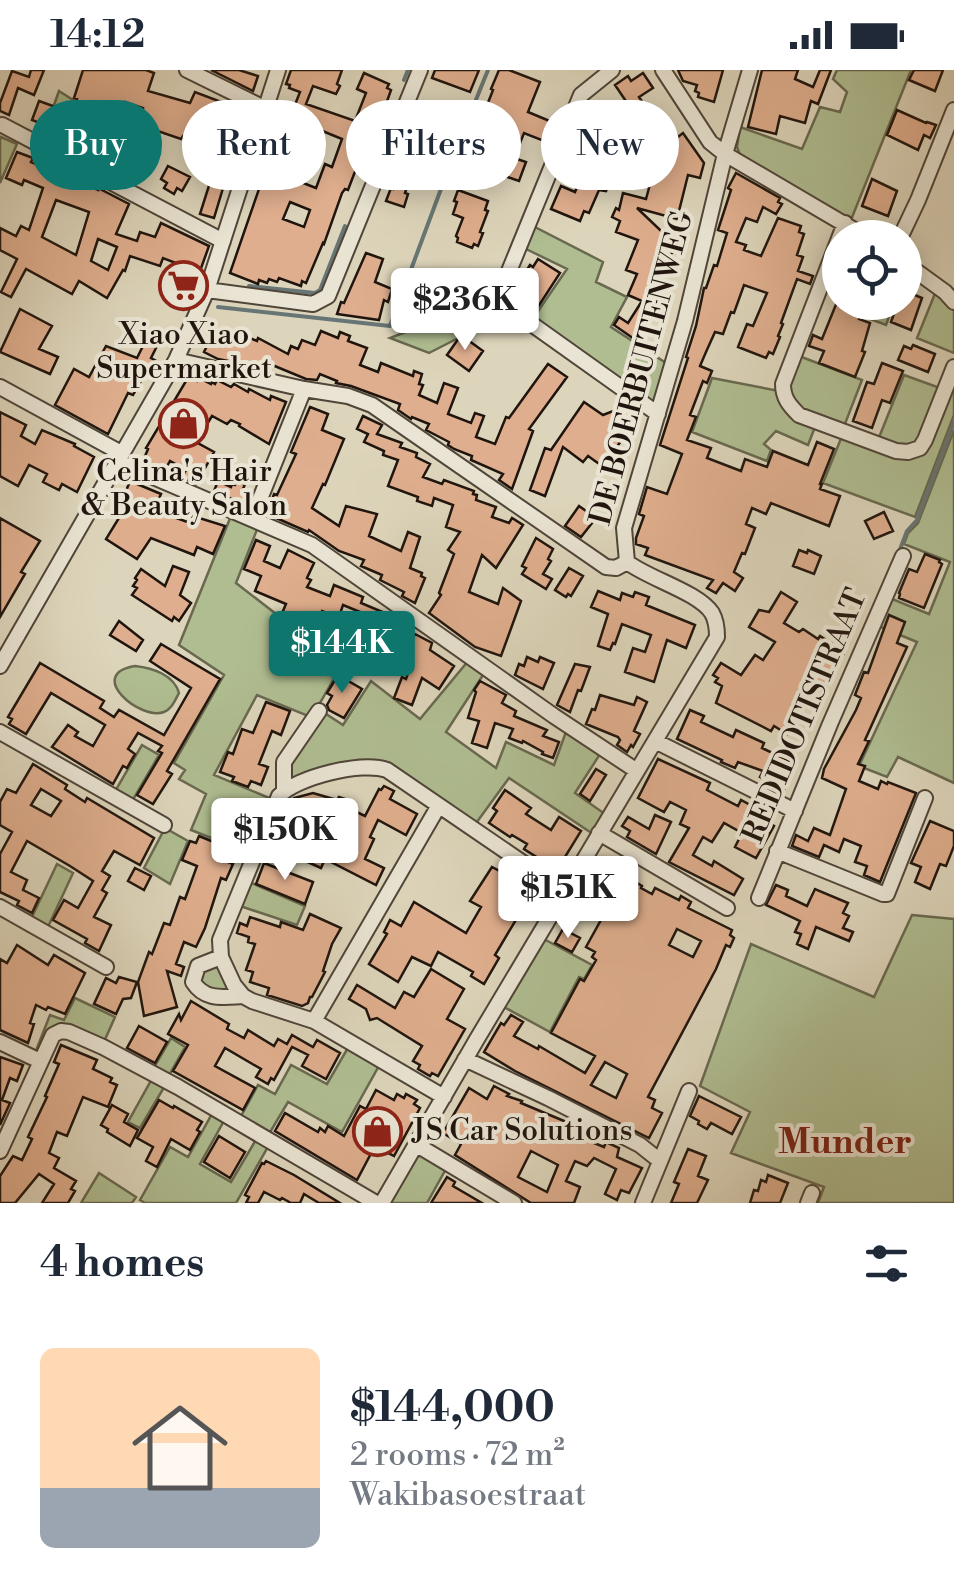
<!DOCTYPE html>
<meta charset="utf-8">
<style>
body{margin:0;font-family:"Libre Bodoni",serif;background:#f6f6f7;color:#1f2937;height:100vh;display:flex;flex-direction:column;font-size:38px;white-space:nowrap}
*{box-sizing:border-box;margin:0}
p{font-size:32px;color:#747a83}
.icon{flex:none;width:55px;height:55px;fill:none;stroke:currentColor;stroke-width:2;stroke-linecap:round;stroke-linejoin:round}
.map{position:relative;height:1133px;overflow:hidden}
.sheet{display:flex;flex-direction:column;background:#fff;flex:1}
.sheet>*{flex:none}
.guide{position:absolute;left:30px;top:30px;width:895px;height:90px;display:flex;gap:20px}
.tools{position:absolute;left:822px;top:150px;display:grid;gap:20px}
.tools a{display:grid;place-items:center;width:100px;height:100px;border-radius:50%;background:#fff;box-shadow:0 5px 25px #0003;font-size:50px}
.price{position:absolute;translate:-50% -85px;padding:0 22px;border-radius:10px;background:#fff;color:#222;font-size:32px;line-height:65px;filter:drop-shadow(0 2px 5px #0008)}
.price::after{content:'';position:absolute;left:50%;top:60px;width:30px;height:22px;margin-left:-15px;background:inherit;clip-path:polygon(0 0,100% 0,50% 100%)}
.price.on{background:#0f766e;color:#fff}
ul{padding:0;list-style:none}
li{display:flex;align-items:center;gap:30px;height:250px;padding:0 40px}
li+li{border-top:2px solid #e0e1e3}
li span{display:grid;place-items:center;flex:none;width:280px;height:200px;border-radius:15px;color:#555}
li>.icon{margin-inline-start:auto}
span .icon{width:120px;height:120px;fill:#fffc;stroke-width:1}
li b{font-size:42px}
h2{display:flex;justify-content:space-between;align-items:center;height:120px;padding:0 40px;font-size:42px}
.pill{padding:0 35px;border-radius:45px;background:#fff;box-shadow:0 5px 25px #0003;font-size:35px;line-height:90px}
.pill.on{background:#0f766e;color:#fff}
.status{display:flex;justify-content:space-between;align-items:center;height:70px;padding:0 50px;background:#fff;direction:ltr}
.status svg{height:28px;fill:currentColor}
.map>svg:first-child{display:block}
.green{fill:#afbd91;stroke:#686950;stroke-width:2.5}
.lines{fill:none;stroke-linecap:round;stroke-linejoin:round}
.stream{stroke:#677675;stroke-width:4}
.building{fill:#dfae8e;stroke:#20150e;stroke-width:2.5;fill-rule:evenodd}
.minor-casing{stroke:#4f4539;stroke-width:18}
.minor{stroke:#e9e4d3;stroke-width:14}
.labels{text-anchor:middle;dominant-baseline:central;stroke-width:8;stroke-linejoin:round;paint-order:stroke}
.poi-label{font-size:30px;fill:#20150e;stroke:#e9e4d3}
.street-label{font-size:30px;fill:#20150e;stroke:#e9e4d3}
.quarter-label{font-size:35px;font-weight:bold;fill:#7a1f14;stroke:#e9e4d3}
</style>
<div class="status"><b>14:12</b><svg viewBox="0 0 49 12"><path d="M0 12V9h3v3zM5 12V6h3v6zM10 12V3h3v9zM15 12V0h3v12zM26 1h20v11H26zM47 4h2v5h-2z"/></svg></div>
<div class="map">
<svg width="954" height="1133" viewBox="0 0 954 1133">
<rect width="100%" height="100%" fill="#ddd5bb"/>
<filter id="stains"><feTurbulence type="fractalNoise" baseFrequency=".002" numOctaves="4"/><feColorMatrix values="0 0 0 0 .2 0 0 0 0 .09 0 0 0 0 .02 0 0 0 .5 -.17"/></filter>
<radialGradient id="worn" r=".72"><stop offset=".6" stop-color="#630" stop-opacity="0"/><stop offset="1" stop-color="#630" stop-opacity=".3"/></radialGradient>
<path class="green" d="M837 0H911L851 150 741 88 737 77 740 57 802 79 820 37 840 42 847 22 833 9Z
M59 21 73 30 57 74 43 66Z
M414 30 464 50 455 74 404 54Z
M1 67 17 74 0 113V70Z
M531 155 603 192 596 212 627 227 611 257 666 293 654 330 647 332 532 250 567 199 522 177Z
M936 221 954 237V283L917 268Z
M496 227 507 243 429 283 390 268Z
M867 233H894L886 255 862 246Z
M799 286 862 310 843 359 806 345 792 333 789 311Z
M904 305 940 318 921 369 905 379 878 370Z
M712 308 779 321 815 357 808 375 776 361 764 374 771 380 767 391 692 362Z
M954 310V345L915 447 823 413 842 366 916 385Z
M954 360V713L898 687 887 707 859 696 917 572 878 556 890 528 929 544 950 492 904 474 908 463 918 453Z
M231 446 258 457 236 513 342 595 317 638 343 655 371 611 420 649 469 590 485 602 446 662 496 698 506 672 554 695 567 659 602 681 575 723 605 744 593 764 509 708 474 756 387 694C360 683 317 703 290 711L286 690 311 647 257 625 214 705 274 730 252 784 191 760 206 724 179 709 185 700 174 693 224 605 179 575Z
M135 596C153 598 174 605 179 623 175 630 172 639 164 642 140 651 85 604 135 596Z
M142 675 159 685 131 733 114 723Z
M165 758 188 771 170 814 144 798Z
M57 794 73 803 47 859 31 849Z
M247 811 305 836 297 855 237 835Z
M912 845 954 849V1133H818L824 1117 731 1083 750 1042 700 1016 751 874 874 927Z
M542 868 592 895 584 909 579 907 550 962 502 936Z
M220 893 235 924H215L197 913 200 899Z
M75 928 115 947 103 974 69 959 42 980 37 978 50 945 64 950Z
M171 968 185 977 168 1007 153 999Z
M349 976 380 994 342 1062 288 1032 269 1064 240 1048 258 1015 275 1024 291 995 327 1014Z
M153 1007 166 1014 140 1058 128 1052Z
M213 1042 225 1049 200 1094 231 1112 257 1068 269 1075 236 1133H145L140 1130 170 1077 188 1087Z
M423 1085 447 1097 427 1133H388L416 1087Z
M99 1103 136 1127 132 1133H81Z"/>
<g class="lines">
<path class="stream" d="M404 10 408 0
M249 216 315 223 320 220 345 156
M218 237 390 256 454 84 488 0
M899 482 907 461 917 450 954 352"/>
</g>
<path class="building" d="M31 0H44L34 25 18 18 9 45 0 41V33L12 1 29 7Z
M83 0H146L154 3 148 21 190 33 195 22 253 44 249 56 217 44 208 70 204 68 202 72 183 66 181 69 152 59 142 88 127 83 121 98 94 88 95 86 91 84 94 78 76 72 75 75 60 70 77 29 74 28ZM125 32 143 38 136 61 121 55 117 66 99 59 105 42 120 48Z
M211 0H239L258 6 253 21Z
M291 0H342L337 14 340 16 336 24 313 16 306 34 355 51 366 23 357 19 364 3 389 14 387 18 391 20 369 82 362 98 358 97 356 99 348 120 345 119 342 123 324 174 323 173 306 213 302 211 301 216 279 208 277 212 269 209 267 213 259 210 258 214 230 203 269 90 264 88 268 79 287 86 292 71 271 63 275 51 287 55 300 22 289 18 290 15 286 14ZM320 60 342 69 332 97 325 94 316 118 293 109 310 61 319 64ZM290 132 310 140 304 157 283 149Z
M435 0H479L470 22 432 8Z
M499 0H509L540 12 528 42 552 52 544 71 524 63 514 88 526 92 519 111 485 99 488 93 466 84 482 42 484 43 493 20 491 19Z
M678 0H723L714 32 698 27 699 23 695 21 697 15 683 11Z
M762 0H798L795 9 813 17 820 0H831L818 34 811 31 805 53 780 46 776 64 748 57Z
M914 0H943L935 21 909 10Z
M643 3 653 18 639 27 659 57 669 53 678 67 683 63 704 93 700 108 688 105 677 149 637 138 678 177 669 186 657 218 661 219 651 244 654 245 637 271 614 255 619 247 628 253 642 231 628 225 637 204 626 200 638 170 616 162 620 151 612 147 616 138 619 140 623 123 646 129 653 103 642 106 638 102 640 97 655 92 652 85 660 79 644 55 634 63 623 45V41L630 37 615 15 628 6 631 11Z
M39 31 53 36 45 55 32 50Z
M897 40 926 53 927 52 936 55 930 68 924 65 918 80 887 65Z
M596 44 625 70 621 73 623 75 615 86 608 81 599 104 611 108 606 121 599 120 589 143 584 141 580 151 551 139 561 116 575 122 586 94 569 88 575 71 580 73 586 57Z
M411 60 446 74 438 93 402 83Z
M224 68 241 74 237 87 233 85 214 148 200 144Z
M17 82 33 88 31 92 48 99 47 103 71 113 73 110 98 120V118L129 134 116 164 137 171 140 162 155 167 161 153 209 176 191 226 185 224 182 231 169 226 181 195 163 188 160 196 130 186 125 201 123 200 107 228 79 211 72 224 26 199 11 227 1 222 17 189 0 180V158L16 166 21 156 29 160 43 118 24 110 22 115 6 108ZM56 130 89 142 76 185 42 167ZM98 169 117 177 108 200 91 191Z
M168 96 190 107 182 121 177 118 174 124 164 118 167 113 161 109Z
M736 103 780 128 778 132 782 134 776 144 763 137 757 152 746 148 736 172 746 175 744 180 761 186 778 148 801 156 799 162 804 164 797 185 803 187 798 201 813 206 810 214 797 209 781 253 783 254 778 266 780 267 773 284 769 282 766 288 738 277 747 254 753 256 767 223 744 215 734 243 731 242 723 264 715 262 706 282 700 296 712 301 707 313 703 311 690 345 696 347 687 370 711 378 707 388 741 401 745 389 767 397 773 381 808 395 817 372 834 379 820 414H822L820 419 840 426 829 456 771 433 766 444 752 438 746 454 755 458 745 484 742 483 734 502 743 508 735 521 723 513 716 523 707 518 713 510 645 485 648 478 636 474V468L644 446 639 444 647 417 667 424 682 384 660 375 688 288 686 287 696 256 704 218H706L714 195 717 196 727 163 718 160 731 120 728 118Z
M872 109 897 121 888 146 862 136Z
M395 112 407 117 405 123 408 124 404 137 386 131 391 118 393 119Z
M458 120 488 131 485 140 488 141 480 162 483 163 478 176 474 174 472 178 457 172 458 168 456 166 463 148 453 144 457 132 454 131Z
M366 183 383 189 375 212 392 219 388 232 384 230 379 250 337 244 341 232 344 233Z
M538 189 560 203 536 240 521 234 516 217 530 195 533 197Z
M448 217 452 226 448 237 438 240 433 232 438 220Z
M905 221 922 228 911 260 891 252 898 232H905Z
M837 232H865L859 249 870 253 862 281 865 282 855 307 819 293 824 281 809 276 813 265 822 269Z
M20 239 52 256 39 279 58 287 50 304 0 282Z
M321 261 338 268 340 262 350 266 348 271 367 278 360 295 378 302 381 293 413 306 414 301 422 304 419 314 423 315 419 325 437 333 444 313 458 318 448 344 471 353 475 343 484 346 476 367 495 374 506 347 509 348 548 294 567 307 529 359 533 361 512 419 499 410 503 404 471 390 472 386 454 379 448 375 449 372 426 360 429 354 412 347 411 349 398 340 400 334 351 316 336 313 337 311 320 304 317 310 306 309 265 292 263 299 244 292 243 294 218 289 204 282 210 270 212 272 217 262 222 264 224 262 238 269 241 264 257 271 258 268 288 284 291 276 298 279 302 270 315 275Z
M461 265 483 281 469 301 447 285Z
M145 272 156 278 151 288 158 292 150 306 145 304 133 325 128 323 108 364 55 335 74 299 89 307 106 276 137 288Z
M913 275 935 284 928 302 898 290 904 276 911 279Z
M882 293 903 301 890 333 882 330 872 358 853 351 867 312 874 314Z
M189 306 197 311 199 308 211 314 212 312 215 314 217 310 231 317 234 314 248 322 249 319 270 330 271 326 286 332 269 374 239 356 240 354 231 350 227 354 212 346 196 372 214 382 196 414 182 407 186 400 170 391 165 400 143 391 148 379 146 378Z
M584 332 603 345 613 341 617 343 614 357 625 365 614 381 621 385 613 397 605 391 602 396 588 386 583 392 563 377 545 426 530 420 545 378 551 380Z
M310 337 328 344 322 360 344 369 325 415 323 414 312 438 339 456 346 436 377 444 369 466 401 481 408 462 420 467 410 498 422 503 421 506 425 508 415 533 402 526 404 522 380 510 382 505 361 496 364 490 339 481 309 460 308 462 267 444 274 424 277 425 296 384 291 382Z
M0 342 26 355 21 366 35 374 42 360 75 374 74 376 94 387 77 422 62 414 59 420 43 412 47 404 29 395 18 416 0 406Z
M363 346 382 355 377 364 402 373 400 377 417 383 416 387 430 394 423 407 442 414 444 410 474 421 473 424 477 425 476 430 496 437 492 447 509 453 512 448 523 455 496 498 482 485 469 522 498 534 503 518 521 531 501 586 475 577 429 543 441 525 439 523 454 484 448 480 460 462 446 457 453 435 434 428 432 436 417 431 418 427 388 416 398 390 383 385 384 381 364 372 368 364 357 359Z
M130 411 161 424 154 440 190 453 193 446 225 456 213 484 197 477 194 485 151 468 137 489 106 469 122 443 118 441Z
M218 411 231 417 232 414 235 415 237 411 245 414 243 419 248 421 243 434 214 421Z
M579 436 596 448 581 467 565 456Z
M884 442 893 461 874 469 865 451Z
M0 448 40 471 21 502 25 504 0 547Z
M536 468 553 479 548 489 551 491 543 504 552 509 546 519 522 504 526 498 522 496Z
M256 470 270 476 264 491 280 498 288 480 314 493 307 508 311 510 307 517 330 526 334 515 363 527 361 533 392 546 389 554 404 560 396 580 367 569 360 588 350 584 357 563 352 561 360 542 343 535 339 547 322 541 313 564 297 558 300 550 283 541 286 534 255 521 261 506 244 499Z
M799 480 807 483 808 480 821 486 814 504 793 496Z
M925 484 940 490 939 492 942 494 924 538 899 528 900 524 899 523 909 499 917 502Z
M173 496 189 502 180 525 191 533 179 551 174 547 172 551 132 525 137 518 133 516 137 510 135 508 141 499 165 516Z
M569 498 583 506 571 526 568 524 566 527 555 520Z
M598 521 620 530 622 523 633 527 635 522 649 527 646 535 695 555 686 578 667 570 654 612 625 602 633 578 645 582 651 565 622 554 615 574 613 573 610 580 598 576 608 544 591 537Z
M781 522 797 532 784 553 799 562 803 559 818 569 820 566 831 573 829 576 843 585 826 612 828 613 823 622 806 612 792 635 801 640 787 664 774 656 771 661 716 633 722 616 715 612 718 608 713 605 721 593 741 605 755 585 763 590 775 572 749 557 759 540 769 542Z
M889 545 905 552 897 573 907 577 865 670 869 671 858 694 865 696 859 711 878 719 881 711 887 714 888 712 916 723 880 812 864 805 867 796 855 792 861 776 844 769 839 782 824 775 819 787 792 776 796 765 808 771 814 758 830 765 846 719 822 708 824 699 856 640 861 628 855 625 864 602 868 603Z
M119 551 143 570 136 581 110 565Z
M415 564 432 573 430 580 454 596 439 619 422 608 412 635 394 628 402 607 406 609 412 592 399 587Z
M161 574 220 609 167 701 172 704 153 734 137 725 162 683 158 681 162 676 138 663 128 679 135 684 127 698 123 696 113 714 52 677 68 655 78 662 75 666 93 676 105 655 51 623 26 664 9 654 12 649 8 647 40 593 104 631 100 638 114 647 119 640 164 665 191 618 150 591Z
M527 587 538 592 540 587 554 593 543 619 515 605 519 594 524 596Z
M575 594 590 597 581 621 578 620 570 642 557 635Z
M338 605 362 619 344 648 329 640 327 635 332 626 327 623Z
M480 611 506 625 502 633 516 641 514 646 547 660 543 666 559 672 553 688 542 684 543 682 523 671 522 673 509 668 513 659 495 653 487 678 472 673 479 651 468 648 476 622 474 620Z
M600 625 634 635 637 627 647 632 634 661 640 664 633 677 631 675 627 682 617 675 620 670 618 667 586 654 592 639 595 640Z
M266 632 290 641 281 665 272 661 259 694 268 697 261 715 251 711 248 717 232 711 234 707 220 702 228 682 233 684 242 659 253 663Z
M690 640 704 646 701 652 733 667 736 660 764 673 762 678 796 694 785 718 760 707 763 701 738 692 735 698 721 692 722 690 677 669Z
M658 689 710 713 707 720 738 736 741 730 754 737 751 743 774 756 756 788 735 777 742 763 724 753 712 772 703 767 693 785 712 796 714 791 743 809 734 825 669 792 689 758 680 754 686 740 670 732 664 742 638 728Z
M33 694 67 715 65 719 85 732 87 728 154 768 140 795 114 781 102 801 110 806 102 820 107 823 94 847 111 855 99 881 85 873 87 869 53 850 64 830 78 838 93 811 70 796 27 771 11 802 27 810 23 820 39 828 32 843 17 835 19 831 0 822V784L12 762 0 755V732L7 719 16 723ZM41 719 61 731 51 746 31 735Z
M596 699 606 705 590 731 580 724Z
M384 716 394 721 390 729 417 744 406 765 378 750 370 767 374 769 365 789 384 798 376 815 325 789 321 798 301 789 305 778 286 770 282 781 271 776 279 755 284 757 291 740 286 738 294 728 313 723 337 730 339 727 351 731 348 738 365 746 379 719 381 720Z
M505 720 531 738 526 744 551 760 559 747 581 761 557 800 524 779 527 774 512 765 510 767 489 753 497 741 493 738Z
M655 745 671 752 656 784 627 767 630 761 622 756 628 747 649 759Z
M930 751 954 761V776L946 796 940 794 930 819 915 812 921 797 911 793Z
M199 766 226 777 221 789 233 794 226 810 221 808 205 858 196 877 184 872 176 894 184 897 181 906 167 901 177 937 144 946 138 912 149 882 152 884 164 853 170 855 180 827 185 829 197 796 182 790 190 771 196 773Z
M264 793 313 812 305 834 256 814Z
M492 797 511 807 507 815 509 816 507 819 530 831 522 845 520 843 495 885 499 888 484 914 471 906 473 902 438 882 431 896 412 887 398 912 369 894 387 864 384 862 390 850 401 856 414 832 466 863 481 837 470 831Z
M135 798 151 806 144 820 128 811Z
M599 810 626 826 634 811 642 816 641 818 652 824 655 818 679 830 681 826 691 832 688 838 732 860 730 865 734 868 730 877 726 875 716 899 648 1027 655 1030 652 1038 662 1043 649 1068 515 1001 484 982 501 953 504 955 511 945 523 952 514 966 538 979 539 976 585 1003 595 986 551 963 580 909 584 911 596 890 592 887 595 882 586 877 612 830 594 819ZM677 859 701 871 693 887 669 875ZM605 992 627 1004 616 1028 591 1015Z
M776 815 788 820 786 826 807 836 815 819 848 833 843 843 849 846 843 858 853 862 849 871 816 857 808 879 797 874 801 864 795 862 800 851 766 835Z
M310 844 341 858 332 874 323 901 325 902 312 927H310L308 933 302 936 267 925 269 918 250 912 253 902 246 900 255 874 248 872 249 867 237 863 240 853 247 856 250 847 280 857 281 852 303 860Z
M563 859 580 868 572 882 555 873Z
M17 875 48 895 54 885 85 903 65 944 48 937 46 940 36 935 30 953 34 954 28 973 0 960V889L7 893Z
M431 899 464 919 447 949 465 959 438 1006 432 1003 430 1006 418 999 420 995 413 991 422 976 377 948 370 950 366 939 349 929 357 915 395 938 404 922 414 927Z
M119 907 137 912 131 928 123 929 116 944 94 934 106 908 116 913Z
M191 931 229 954 227 959 244 968 248 960 274 976 278 969 287 974 292 965 313 977 317 970 340 983 326 1009 302 996 308 985 292 977 274 1010 271 1008 268 1014 256 1007 261 999 225 978 215 996 255 1018 243 1040 173 1001 188 975 168 964 179 944 181 950Z
M139 956 167 972 155 993 127 978Z
M61 975 97 990 93 999 112 1008 110 1012 117 1015 108 1037 83 1027 67 1066 57 1062 49 1083 59 1088 54 1098 76 1111 71 1119 75 1121 68 1133H42L54 1114 39 1104 15 1133H0V1106L13 1086 22 1090 32 1069 28 1067 47 1027 45 1026 59 994 54 992Z
M0 987 23 995 17 1011 10 1008 2 1030 10 1033 0 1055Z
M494 1016 509 1024 507 1026 522 1031 521 1033 576 1056 572 1064 604 1077 606 1072 619 1078 617 1087 642 1098 629 1123 621 1120 617 1130 605 1124 616 1099 594 1088 587 1096 575 1091 566 1111 580 1117 574 1133H531L455 1085 461 1074 443 1063 469 1018 487 1029ZM531 1081 558 1095 547 1122 518 1107Z
M376 1020 394 1030 397 1024 404 1028 406 1024 417 1030 414 1034 420 1038 394 1086 375 1076 357 1110 275 1061 285 1043 318 1062 320 1058 325 1062 328 1056 344 1066 360 1036 366 1039Z
M699 1026 741 1047 732 1064 711 1053 707 1059 698 1054 699 1051 690 1046Z
M159 1030 173 1038 174 1036 202 1052 197 1060 200 1062 190 1080 171 1069 157 1097 146 1091 153 1077 137 1068Z
M112 1035 128 1044 124 1052 138 1060 130 1076 107 1062 108 1059 101 1055Z
M219 1066 245 1082 230 1108 204 1092Z
M688 1079 706 1086 698 1106 708 1110 697 1133H671L679 1114 674 1112Z
M266 1091 294 1105 340 1133H319L304 1124 300 1133H291L282 1128 280 1130 264 1122 258 1133H246L249 1127 245 1125 262 1093 264 1094Z
M768 1105 788 1113 780 1133H750L754 1120 758 1121 761 1110 766 1112Z
M447 1107 455 1112 453 1116 482 1133H431Z"/>
<g class="lines">
<defs>
<path id="minor" d="M187 0 266 39
M612 0 581 25 505 211V226L512 240 658 344
M663 0 710 72 725 84 868 168
M2 55 223 171
M845 153 783 314C783 328 789 335 799 345L896 381 908 382 920 378 925 370 954 297
M900 168 918 130 954 40
M905 193 945 222 954 232
M207 220 313 234 328 226 420 0
M176 290 304 319 348 326 372 335 606 497 616 498 627 492
M0 317 121 383
M116 391 312 475 554 646 637 701
M252 449 304 319
M0 596 176 290 207 220 278 0
M0 662 164 755
M655 671 795 741
M284 721V692L319 641
M599 763 727 838
M777 781 883 824H887L925 728
M759 828 830 654 903 486
M0 837 106 897
M221 887 198 896 193 912C205 931 223 927 243 926
M314 951 438 737
M0 972 40 991
M465 989 548 1028 640 1075 660 1091
M444 1027 314 951 252 931 243 926 234 915 221 887 220 870 279 726C297 707 362 691 387 700L564 821
M417 1075 514 1133
M0 1081 53 965 61 961 69 962 103 977 178 1017 376 1133
M382 1133 477 969 717 567C717 560 716 550 712 543 698 522 649 509 627 492L624 458 685 251 725 84 750 0
M643 1133 689 1021
M808 1133 812 1123"/>
</defs>
<use href="#minor" class="minor-casing"/>
<use href="#minor" class="minor"/>
</g>
<defs>
<symbol id="supermarket-ring" viewBox="-11 -11 22 22"><circle r="9.5" fill="#e9e4d3" stroke="#8f2418" stroke-width="1.5"/><path d="M-6-5.5h2.5l.6 2H6L4.5 2H-2.5L-4.4-4H-6ZM-1.5 3.2a1.3 1.3 0 1 0 .1 0ZM3 3.2a1.3 1.3 0 1 0 .1 0Z" fill="#8f2418"/></symbol>
<symbol id="shop-ring" viewBox="-11 -11 22 22"><circle r="9.5" fill="#e9e4d3" stroke="#8f2418" stroke-width="1.5"/><path d="M-5-2.5h2.3a2.7 3.5 0 0 1 5.4 0H5L5.5 6h-11ZM-1.5-2.5h3a1.5 2.3 0 0 0-3 0Z" fill="#8f2418"/></symbol>
</defs>
<g fill-rule="evenodd">
<use href="#supermarket-ring" x="156" y="188" width="55" height="55"/>
<use href="#shop-ring" x="156" y="326" width="55" height="55"/>
<use href="#shop-ring" x="350" y="1034" width="55" height="55"/>
</g>
<g class="labels">
<g class="poi-label">
<text x="184" y="265">Xiao Xiao<tspan x="184" dy="34">Supermarket</tspan></text>
<text x="184" y="402">Celina's Hair<tspan x="184" dy="34">&amp; Beauty Salon</tspan></text>
<text x="412" y="1061" text-anchor="start">JS Car Solutions</text>
</g>
<g class="street-label">
<text transform="translate(642 298) rotate(-75)">DE BOERBUITENWEG</text>
<text transform="translate(805 646) rotate(-67)">REDIDOTISTRAAT</text>
</g>
<g class="quarter-label">
<text x="845" y="1072">Munder</text>
</g>
</g>
<rect width="100%" height="100%" filter="url(#stains)"/>
<rect width="100%" height="100%" fill="url(#worn)"/>
</svg>
<div class="tools">
<a><svg class="icon" aria-label="locate" viewBox="0 0 24 24"><circle cx="12" cy="12" r="6"/><path d="M12 2v4M12 18v4M2 12h4M18 12h4"/></svg></a>
</div>
<b class="price" style="left:465px;top:283px">$236K</b>
<b class="price on" style="left:342px;top:626px">$144K</b>
<b class="price" style="left:285px;top:813px">$150K</b>
<b class="price" style="left:568px;top:871px">$151K</b>
<div class="guide">
<a class="pill on">Buy</a>
<a class="pill">Rent</a>
<a class="pill">Filters</a>
<a class="pill">New</a>
</div>
</div>
<section class="sheet">
<h2>4 homes<svg class="icon" aria-label="filters" viewBox="0 0 24 24"><path d="M4 7h16M4 17h16"/><circle cx="9" cy="7" r="2"/><circle cx="15" cy="17" r="2"/></svg></h2>
<ul>
<li><span style="background:linear-gradient(#ffd9b3 70%,#9aa5b1 0)"><svg class="icon" aria-label="home" viewBox="0 0 24 24"><path d="M3 11l9-7 9 7M6 9v11h12V9"/></svg></span><div><b>$144,000</b><p>2 rooms · 72 m²</p><p>Wakibasoestraat</p></div></li>
</ul>
</section>
